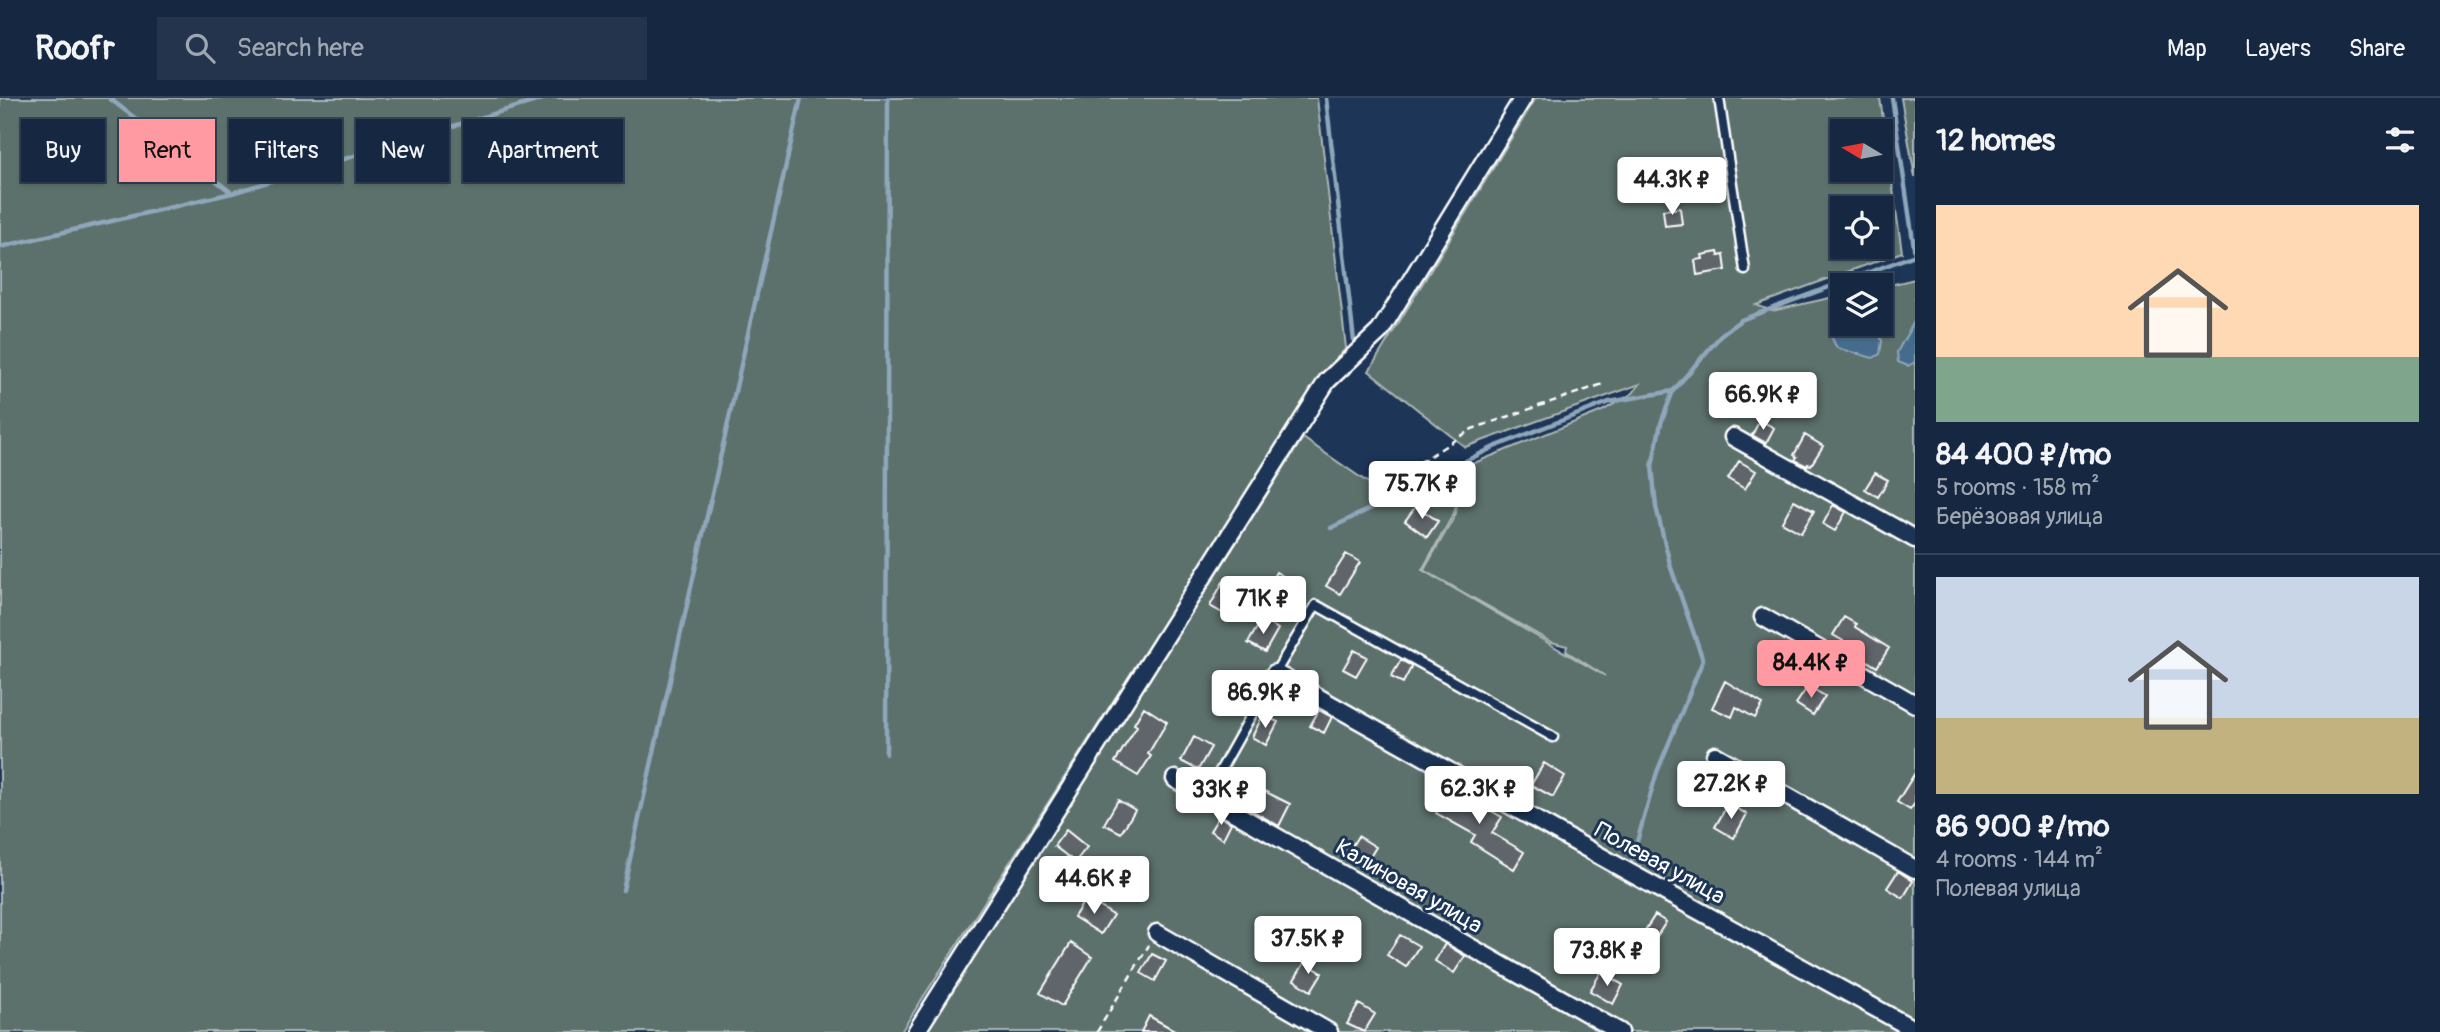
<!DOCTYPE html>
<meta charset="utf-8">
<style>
body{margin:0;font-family:Pangolin,sans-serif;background:#23344c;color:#f1f3f6;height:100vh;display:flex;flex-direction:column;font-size:26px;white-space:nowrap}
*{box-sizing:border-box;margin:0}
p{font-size:23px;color:#9ea6b1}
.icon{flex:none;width:38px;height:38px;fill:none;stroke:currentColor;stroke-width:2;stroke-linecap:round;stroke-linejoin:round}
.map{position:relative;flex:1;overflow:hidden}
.sheet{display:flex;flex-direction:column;background:#162841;width:525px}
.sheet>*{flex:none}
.hud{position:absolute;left:21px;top:21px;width:665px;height:63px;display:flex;gap:14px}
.needle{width:46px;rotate:280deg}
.tools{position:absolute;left:1830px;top:21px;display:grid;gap:14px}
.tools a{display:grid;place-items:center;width:63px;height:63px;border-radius:0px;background:#162841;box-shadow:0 2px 5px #0004,0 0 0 2px #35445a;font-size:35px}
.price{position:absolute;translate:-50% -60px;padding:0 16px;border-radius:7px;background:#fff;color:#222;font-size:23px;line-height:46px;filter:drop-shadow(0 2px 4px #0008)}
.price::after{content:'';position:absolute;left:50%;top:42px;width:21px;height:16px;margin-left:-10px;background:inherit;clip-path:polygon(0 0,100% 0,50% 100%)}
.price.selected{background:#ff9aa2;color:#111}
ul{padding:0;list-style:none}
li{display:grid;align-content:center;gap:14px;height:371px;padding:0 21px}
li+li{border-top:2px solid #35445a}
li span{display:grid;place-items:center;height:217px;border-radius:0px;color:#555}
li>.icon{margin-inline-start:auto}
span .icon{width:126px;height:126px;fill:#fffc;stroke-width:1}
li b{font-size:30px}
h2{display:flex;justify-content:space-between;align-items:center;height:84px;padding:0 21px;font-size:30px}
.chip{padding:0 24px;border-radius:0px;background:#162841;box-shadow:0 2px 5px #0004,0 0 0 2px #35445a;font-size:24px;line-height:63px}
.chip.selected{background:#ff9aa2;color:#111}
header{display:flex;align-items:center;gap:42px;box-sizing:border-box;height:98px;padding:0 35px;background:#162841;border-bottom:2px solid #35445a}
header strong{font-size:33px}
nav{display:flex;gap:38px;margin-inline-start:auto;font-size:24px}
.search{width:490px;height:63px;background:#23344c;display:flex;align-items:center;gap:18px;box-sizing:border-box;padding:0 24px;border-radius:0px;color:#9ea6b1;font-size:26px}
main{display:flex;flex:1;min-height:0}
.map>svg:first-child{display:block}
.green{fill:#5b706c;stroke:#adb8b6;stroke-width:2;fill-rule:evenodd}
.water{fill:#456c8c;stroke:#8fa7ba;stroke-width:2}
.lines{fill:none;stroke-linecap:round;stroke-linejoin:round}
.stream{stroke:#8fa7ba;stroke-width:4.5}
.building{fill:#5e656a;stroke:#fff;stroke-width:2}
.service-casing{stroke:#fff;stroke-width:13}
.minor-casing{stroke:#fff;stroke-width:21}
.path{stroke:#fff;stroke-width:2.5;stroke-dasharray:7 5;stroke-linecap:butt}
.service{stroke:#1d3557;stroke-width:8}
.minor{stroke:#1d3557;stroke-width:16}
.labels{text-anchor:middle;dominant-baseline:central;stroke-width:6;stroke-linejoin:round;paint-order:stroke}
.street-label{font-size:23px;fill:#fff;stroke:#1d3557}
</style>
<header>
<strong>Roofr</strong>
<div class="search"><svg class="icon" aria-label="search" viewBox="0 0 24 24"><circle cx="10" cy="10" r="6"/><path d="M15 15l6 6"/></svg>Search here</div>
<nav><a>Map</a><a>Layers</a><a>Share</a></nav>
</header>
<main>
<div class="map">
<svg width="1915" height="934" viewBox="0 0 1915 934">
<rect width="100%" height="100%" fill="#1d3557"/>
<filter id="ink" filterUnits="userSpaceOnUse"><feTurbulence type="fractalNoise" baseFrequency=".0143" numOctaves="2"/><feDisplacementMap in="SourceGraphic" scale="14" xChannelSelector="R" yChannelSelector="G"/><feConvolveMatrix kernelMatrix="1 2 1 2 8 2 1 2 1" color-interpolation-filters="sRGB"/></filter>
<g filter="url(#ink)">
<path class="green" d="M0 0H1317L1346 250 1321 279 901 934H0Z
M1536 0H1880L1902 154 1756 207 1772 213 1843 197V226H1881V189L1915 181V934H925L1303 340 1386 397 1456 374 1460 382 1462 370 1602 313 1633 295 1640 286 1465 349 1369 273ZM1843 33H1881V72H1843ZM1843 110H1881V149H1843ZM1457 402 1456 416 1424 472 1551 544 1567 548 1566 553 1605 578 1422 472 1454 415Z
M1901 0H1915V79Z"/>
<path class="water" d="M1843 220V226L1876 228 1882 243 1880 256 1873 260 1837 250C1830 238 1828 232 1837 221Z
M1915 222V264L1908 268 1898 264 1897 254Z"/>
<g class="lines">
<path class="stream" d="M109 0 232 95
M1326 0 1354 243
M1892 0 1915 156
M0 149 232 95 546 0
M1331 430 1494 349 1609 304 1673 293
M886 656 888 0
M1632 761 1657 674 1703 562 1671 470 1656 409 1652 368 1661 325 1673 293 1723 235 1741 222 1915 157
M623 792 801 0"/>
</g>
<path class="building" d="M1680 110 1682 126 1665 128 1663 112Z
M1718 154 1719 158 1724 157 1726 172 1697 177 1695 162 1703 161 1702 157Z
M1760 322 1774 330 1766 345 1752 337Z
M1805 337 1823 348 1811 367 1808 366 1807 368 1795 362 1797 359 1794 357Z
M1739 363 1756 373 1745 391 1728 381Z
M1875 375 1888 382 1878 399 1865 391Z
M1794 402 1814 413 1801 435 1782 424Z
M1833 407 1846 414 1835 433 1823 426Z
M1416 408 1438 423 1427 439 1405 423Z
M1346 456 1360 464 1340 496 1326 488Z
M1276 474 1293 484 1280 508 1263 498Z
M1223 484 1240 494 1226 517 1210 508Z
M1844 519 1856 526 1855 529 1889 550 1877 569 1861 559 1864 555 1833 537Z
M1262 521 1278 531 1265 554 1248 545Z
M1354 552 1367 559 1356 578 1343 571Z
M1401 562 1412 568 1403 585 1391 579Z
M1725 583 1763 606 1755 620 1736 609 1732 619 1712 610Z
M1808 588 1825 598 1813 617 1796 606Z
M1144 609 1167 624 1148 656 1151 658 1138 678 1115 664 1137 628 1134 626Z
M1319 612 1332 619 1324 635 1310 628Z
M1263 617 1278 624 1266 647 1252 639Z
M1194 639 1211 649 1198 672 1181 663Z
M1544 665 1565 678 1553 699 1531 687Z
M1915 675V705L1910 712 1897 704Z
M1450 690 1502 719 1492 735 1524 754 1514 771 1471 744 1475 737 1436 715Z
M1264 693 1290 706 1279 728 1253 713Z
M1118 702 1135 712 1121 735 1104 726Z
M1728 706 1747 716 1734 740 1715 729Z
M1219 718 1231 725 1223 741 1210 733Z
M1066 732 1087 749 1075 764 1054 748Z
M1358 738 1376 749 1365 767 1347 756Z
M1898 773 1913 783 1903 800 1887 790Z
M1086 800 1113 817 1101 836 1074 819Z
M1655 817 1666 824 1655 841 1644 834Z
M1400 837 1419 848 1406 869 1387 857Z
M1071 845 1092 859 1062 908 1040 895Z
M1445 846 1465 858 1454 875 1435 863Z
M1152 856 1166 863 1155 883 1141 875Z
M1305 864 1322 875 1311 893 1294 882Z
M1601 874 1623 887 1613 906 1590 893Z
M1359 906 1375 916 1364 934 1347 926Z
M1149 918 1178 934H1141Z"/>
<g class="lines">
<defs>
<path id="service" d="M1719 0 1745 172
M1206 698 1275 575 1316 507 1553 639"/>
<path id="minor" d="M1733 339 1915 441
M1763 519 1915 606
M1275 575 1625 772 1915 932
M1715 657 1915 771
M1175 681 1620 934
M1157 835 1329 934
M916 934 1327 283 1380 233 1523 0"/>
</defs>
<use href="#service" class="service-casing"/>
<use href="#minor" class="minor-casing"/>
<path class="path" d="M1397 408 1425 389 1420 379 1419 365 1472 331 1606 285
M1097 934 1149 847"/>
<use href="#service" class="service"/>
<use href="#minor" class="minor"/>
</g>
</g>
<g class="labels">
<g class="street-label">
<text transform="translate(1660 765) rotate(29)">Полевая улица</text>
<text transform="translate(1409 788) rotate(30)">Калиновая улица</text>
</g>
</g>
</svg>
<div class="tools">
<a><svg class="needle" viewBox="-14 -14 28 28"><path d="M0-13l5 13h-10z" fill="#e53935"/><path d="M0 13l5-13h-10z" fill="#9ea6b1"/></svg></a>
<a><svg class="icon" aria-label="locate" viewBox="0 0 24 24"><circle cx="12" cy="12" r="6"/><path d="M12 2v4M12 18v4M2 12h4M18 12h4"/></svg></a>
<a><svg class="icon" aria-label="layers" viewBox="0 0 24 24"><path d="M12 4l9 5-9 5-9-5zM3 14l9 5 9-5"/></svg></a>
</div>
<b class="price" style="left:1672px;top:119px">44.3K ₽</b>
<b class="price" style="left:1763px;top:334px">66.9K ₽</b>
<b class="price" style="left:1422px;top:423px">75.7K ₽</b>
<b class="price" style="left:1263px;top:538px">71K ₽</b>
<b class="price selected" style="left:1811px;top:602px">84.4K ₽</b>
<b class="price" style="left:1265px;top:632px">86.9K ₽</b>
<b class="price" style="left:1731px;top:723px">27.2K ₽</b>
<b class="price" style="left:1479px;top:728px">62.3K ₽</b>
<b class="price" style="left:1221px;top:729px">33K ₽</b>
<b class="price" style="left:1094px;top:818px">44.6K ₽</b>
<b class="price" style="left:1308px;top:878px">37.5K ₽</b>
<b class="price" style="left:1607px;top:890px">73.8K ₽</b>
<div class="hud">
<a class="chip">Buy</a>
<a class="chip selected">Rent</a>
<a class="chip">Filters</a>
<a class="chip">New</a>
<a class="chip">Apartment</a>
</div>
</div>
<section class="sheet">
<h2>12 homes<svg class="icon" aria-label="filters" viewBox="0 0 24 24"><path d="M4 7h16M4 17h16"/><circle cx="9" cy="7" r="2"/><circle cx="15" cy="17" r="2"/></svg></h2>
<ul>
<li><span style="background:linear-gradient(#ffd9b3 70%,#7fa58c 0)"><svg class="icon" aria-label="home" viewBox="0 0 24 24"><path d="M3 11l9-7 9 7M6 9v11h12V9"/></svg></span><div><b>84 400 ₽/mo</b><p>5 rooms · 158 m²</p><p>Берёзовая улица</p></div></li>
<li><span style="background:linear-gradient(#c9d6e8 65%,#c2b280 0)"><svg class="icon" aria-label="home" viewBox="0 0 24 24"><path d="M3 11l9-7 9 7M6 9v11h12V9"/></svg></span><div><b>86 900 ₽/mo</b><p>4 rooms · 144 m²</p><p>Полевая улица</p></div></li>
</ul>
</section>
</main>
